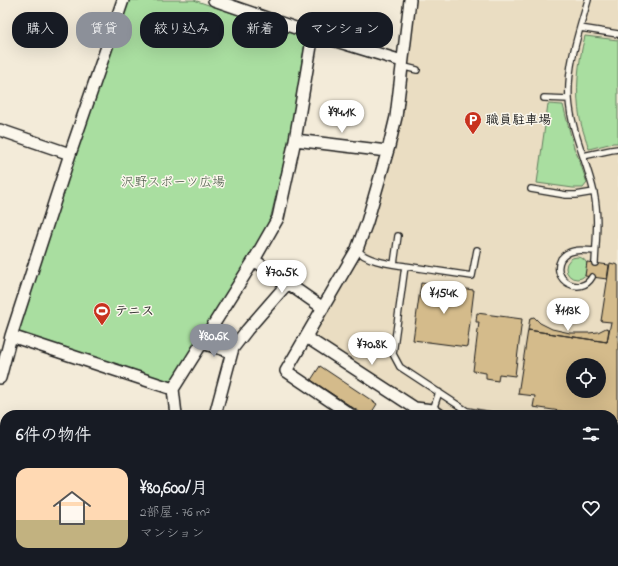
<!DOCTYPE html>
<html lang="ja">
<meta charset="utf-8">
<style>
body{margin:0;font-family:"Indie Flower","Klee One",sans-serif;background:#20242c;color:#f1f3f6;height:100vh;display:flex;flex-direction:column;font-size:15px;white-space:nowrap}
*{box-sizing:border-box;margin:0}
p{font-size:13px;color:#9ea1a6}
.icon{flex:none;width:22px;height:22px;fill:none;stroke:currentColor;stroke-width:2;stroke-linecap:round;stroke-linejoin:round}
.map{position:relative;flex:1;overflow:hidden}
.details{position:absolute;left:0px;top:410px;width:618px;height:156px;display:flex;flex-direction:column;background:#171b24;border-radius:16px 16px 0 0;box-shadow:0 4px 16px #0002}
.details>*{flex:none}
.top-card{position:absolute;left:12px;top:12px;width:400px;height:36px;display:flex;gap:8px}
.controls{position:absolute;left:566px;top:358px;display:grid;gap:8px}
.controls a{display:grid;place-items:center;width:40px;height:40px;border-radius:50%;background:#171b24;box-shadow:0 4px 16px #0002;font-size:20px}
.price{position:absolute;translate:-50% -34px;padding:0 9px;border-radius:14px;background:#fff;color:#222;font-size:13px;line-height:26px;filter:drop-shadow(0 1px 2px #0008)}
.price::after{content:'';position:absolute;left:50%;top:24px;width:12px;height:9px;margin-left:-6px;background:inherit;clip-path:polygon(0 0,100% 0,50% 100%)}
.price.current{background:#8c9099;color:#fff}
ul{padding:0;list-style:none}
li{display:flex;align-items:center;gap:12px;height:100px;padding:0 16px}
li+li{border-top:1px solid #363941}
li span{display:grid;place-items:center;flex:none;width:112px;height:80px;border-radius:12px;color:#555}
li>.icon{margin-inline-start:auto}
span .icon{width:48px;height:48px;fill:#fffc;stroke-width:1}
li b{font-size:17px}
h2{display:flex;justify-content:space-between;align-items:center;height:48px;padding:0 16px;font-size:17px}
.pill{padding:0 14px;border-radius:16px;background:#171b24;box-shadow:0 4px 16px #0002;font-size:14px;line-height:36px}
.pill.current{background:#8c9099;color:#fff}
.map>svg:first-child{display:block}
.built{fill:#eaddc2;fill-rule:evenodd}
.green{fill:#a9dea0;stroke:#627d5e}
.building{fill:#d4bb8b;stroke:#1c1c1c;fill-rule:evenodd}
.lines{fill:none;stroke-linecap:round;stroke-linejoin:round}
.service-casing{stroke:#1c1c1c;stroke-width:8}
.minor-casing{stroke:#1c1c1c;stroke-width:14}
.service{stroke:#fbf7ec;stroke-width:5.5}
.minor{stroke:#fbf7ec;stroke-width:11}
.labels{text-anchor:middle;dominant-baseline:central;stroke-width:3;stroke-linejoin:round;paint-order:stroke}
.poi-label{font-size:13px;font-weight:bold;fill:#1c1c1c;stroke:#fbf7ec;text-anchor:start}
.park-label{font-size:13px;fill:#465644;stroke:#fbf7ec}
</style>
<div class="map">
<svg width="618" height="566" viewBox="0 0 618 566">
<rect width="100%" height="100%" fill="#f3ebd9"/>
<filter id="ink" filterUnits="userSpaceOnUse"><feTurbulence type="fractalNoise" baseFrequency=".025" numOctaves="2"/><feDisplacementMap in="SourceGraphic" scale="8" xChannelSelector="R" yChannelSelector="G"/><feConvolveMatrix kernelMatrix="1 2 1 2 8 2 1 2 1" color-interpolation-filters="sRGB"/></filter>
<g filter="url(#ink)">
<path class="built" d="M414 0H618V524L613 522V415H448L428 402 419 404 313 335 359 253 372 222ZM573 365H599V391H573Z"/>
<path class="green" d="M125 0H194L302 37 305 43 293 120 283 166 269 224 171 383 17 332Z
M585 36 618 40V143H613L589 149C586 139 582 129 580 119 575 91 578 63 585 36Z
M548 104 563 105 574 148 579 159 587 183 583 188H573L537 183Z
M566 268a11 11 0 1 1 22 0a11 11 0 1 1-22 0Z"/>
<path class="building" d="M587 262 609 265 607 279 585 276Z
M610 263 618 265V420L613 419V415H587L533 407 535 396 518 394 528 330 607 342 611 322 601 321ZM573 365H599V391H573Z
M421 283 474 290 467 347 413 340Z
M477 313 522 319 515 376 499 374 498 381 486 379V373L473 371 479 322H476Z
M534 317 540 323 552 329 570 333H589L598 332 606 328 609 329 607 342 528 330 530 318Z
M320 366 377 404 370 415H364L311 380Z
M613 443 618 444V469L613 468Z
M613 487 618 489V513L613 512Z"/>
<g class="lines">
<defs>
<path id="service" d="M588 0C579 32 567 65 569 99 571 131 587 161 594 193 599 216 596 240 595 263
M580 28 618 34
M403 63 405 67 417 70
M544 98 569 99
M583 156 611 150 618 149
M531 189 566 195H576L594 192
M357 249C364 261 392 264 405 266
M477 250 472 276 405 266 393 354 400 367 467 411 491 415
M394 264 398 236
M592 277C581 297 550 280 561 259 564 255 568 252 574 251 580 249 588 251 595 251
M433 410 439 392
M276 566 277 561
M320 566 321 561"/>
<path id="minor" d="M214 0 313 34 402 61
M0 130 70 154
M295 140 387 151
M254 260 323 308
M11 336 173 389 254 260 278 218 295 140 313 34
M306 337 415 408 433 410 440 415
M202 343 232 352
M0 378 11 336 70 154 123 0
M173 389 176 415
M215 415 233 348 247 330 287 284
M351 415 286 371 357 249 367 222 389 146 396 117 410 0
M613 529 618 531
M337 561 349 566
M168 566 169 561"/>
</defs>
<use href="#service" class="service-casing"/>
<use href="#minor" class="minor-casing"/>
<use href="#service" class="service"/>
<use href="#minor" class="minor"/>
</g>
</g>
<defs>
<symbol id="parking-pin" viewBox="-11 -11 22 30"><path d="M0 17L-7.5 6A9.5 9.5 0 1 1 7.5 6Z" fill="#c8321e" stroke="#fbf7ec"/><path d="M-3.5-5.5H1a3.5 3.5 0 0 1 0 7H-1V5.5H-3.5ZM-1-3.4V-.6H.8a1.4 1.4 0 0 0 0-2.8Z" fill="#fff"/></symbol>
<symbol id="stadium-pin" viewBox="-11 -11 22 30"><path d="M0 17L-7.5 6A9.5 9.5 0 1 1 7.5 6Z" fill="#c8321e" stroke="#fbf7ec"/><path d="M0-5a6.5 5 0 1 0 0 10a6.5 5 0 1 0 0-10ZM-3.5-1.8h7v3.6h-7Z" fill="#fff"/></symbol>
</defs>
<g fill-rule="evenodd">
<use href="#parking-pin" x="463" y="110" width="20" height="27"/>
<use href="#stadium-pin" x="92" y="301" width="20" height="27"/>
</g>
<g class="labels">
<g class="poi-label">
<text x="486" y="120">職員駐車場</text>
<text x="115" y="311">テニス</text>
</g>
<g class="park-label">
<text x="173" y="182">沢野スポーツ広場</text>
</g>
</g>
</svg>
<div class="controls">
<a><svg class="icon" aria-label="locate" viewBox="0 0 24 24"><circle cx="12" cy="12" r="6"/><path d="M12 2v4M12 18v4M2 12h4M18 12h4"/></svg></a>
</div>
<b class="price" style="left:342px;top:134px">¥94.1K</b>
<b class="price" style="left:282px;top:294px">¥70.5K</b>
<b class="price" style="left:444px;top:315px">¥154K</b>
<b class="price" style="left:568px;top:332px">¥113K</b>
<b class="price current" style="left:214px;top:358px">¥80.6K</b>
<b class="price" style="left:372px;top:366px">¥70.8K</b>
<div class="top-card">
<a class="pill">購入</a>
<a class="pill current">賃貸</a>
<a class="pill">絞り込み</a>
<a class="pill">新着</a>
<a class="pill">マンション</a>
</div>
<section class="details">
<h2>6件の物件<svg class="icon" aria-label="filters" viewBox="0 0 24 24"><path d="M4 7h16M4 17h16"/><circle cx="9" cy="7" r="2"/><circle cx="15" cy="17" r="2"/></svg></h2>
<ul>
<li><span style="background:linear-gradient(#ffd9b3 65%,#c2b280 0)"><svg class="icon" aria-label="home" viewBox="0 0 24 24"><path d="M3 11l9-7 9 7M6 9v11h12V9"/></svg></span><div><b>¥80,600/月</b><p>2部屋 · 76 m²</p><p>マンション</p></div><svg class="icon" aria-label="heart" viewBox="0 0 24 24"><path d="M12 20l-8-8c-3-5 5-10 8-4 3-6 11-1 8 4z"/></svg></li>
</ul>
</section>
</div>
